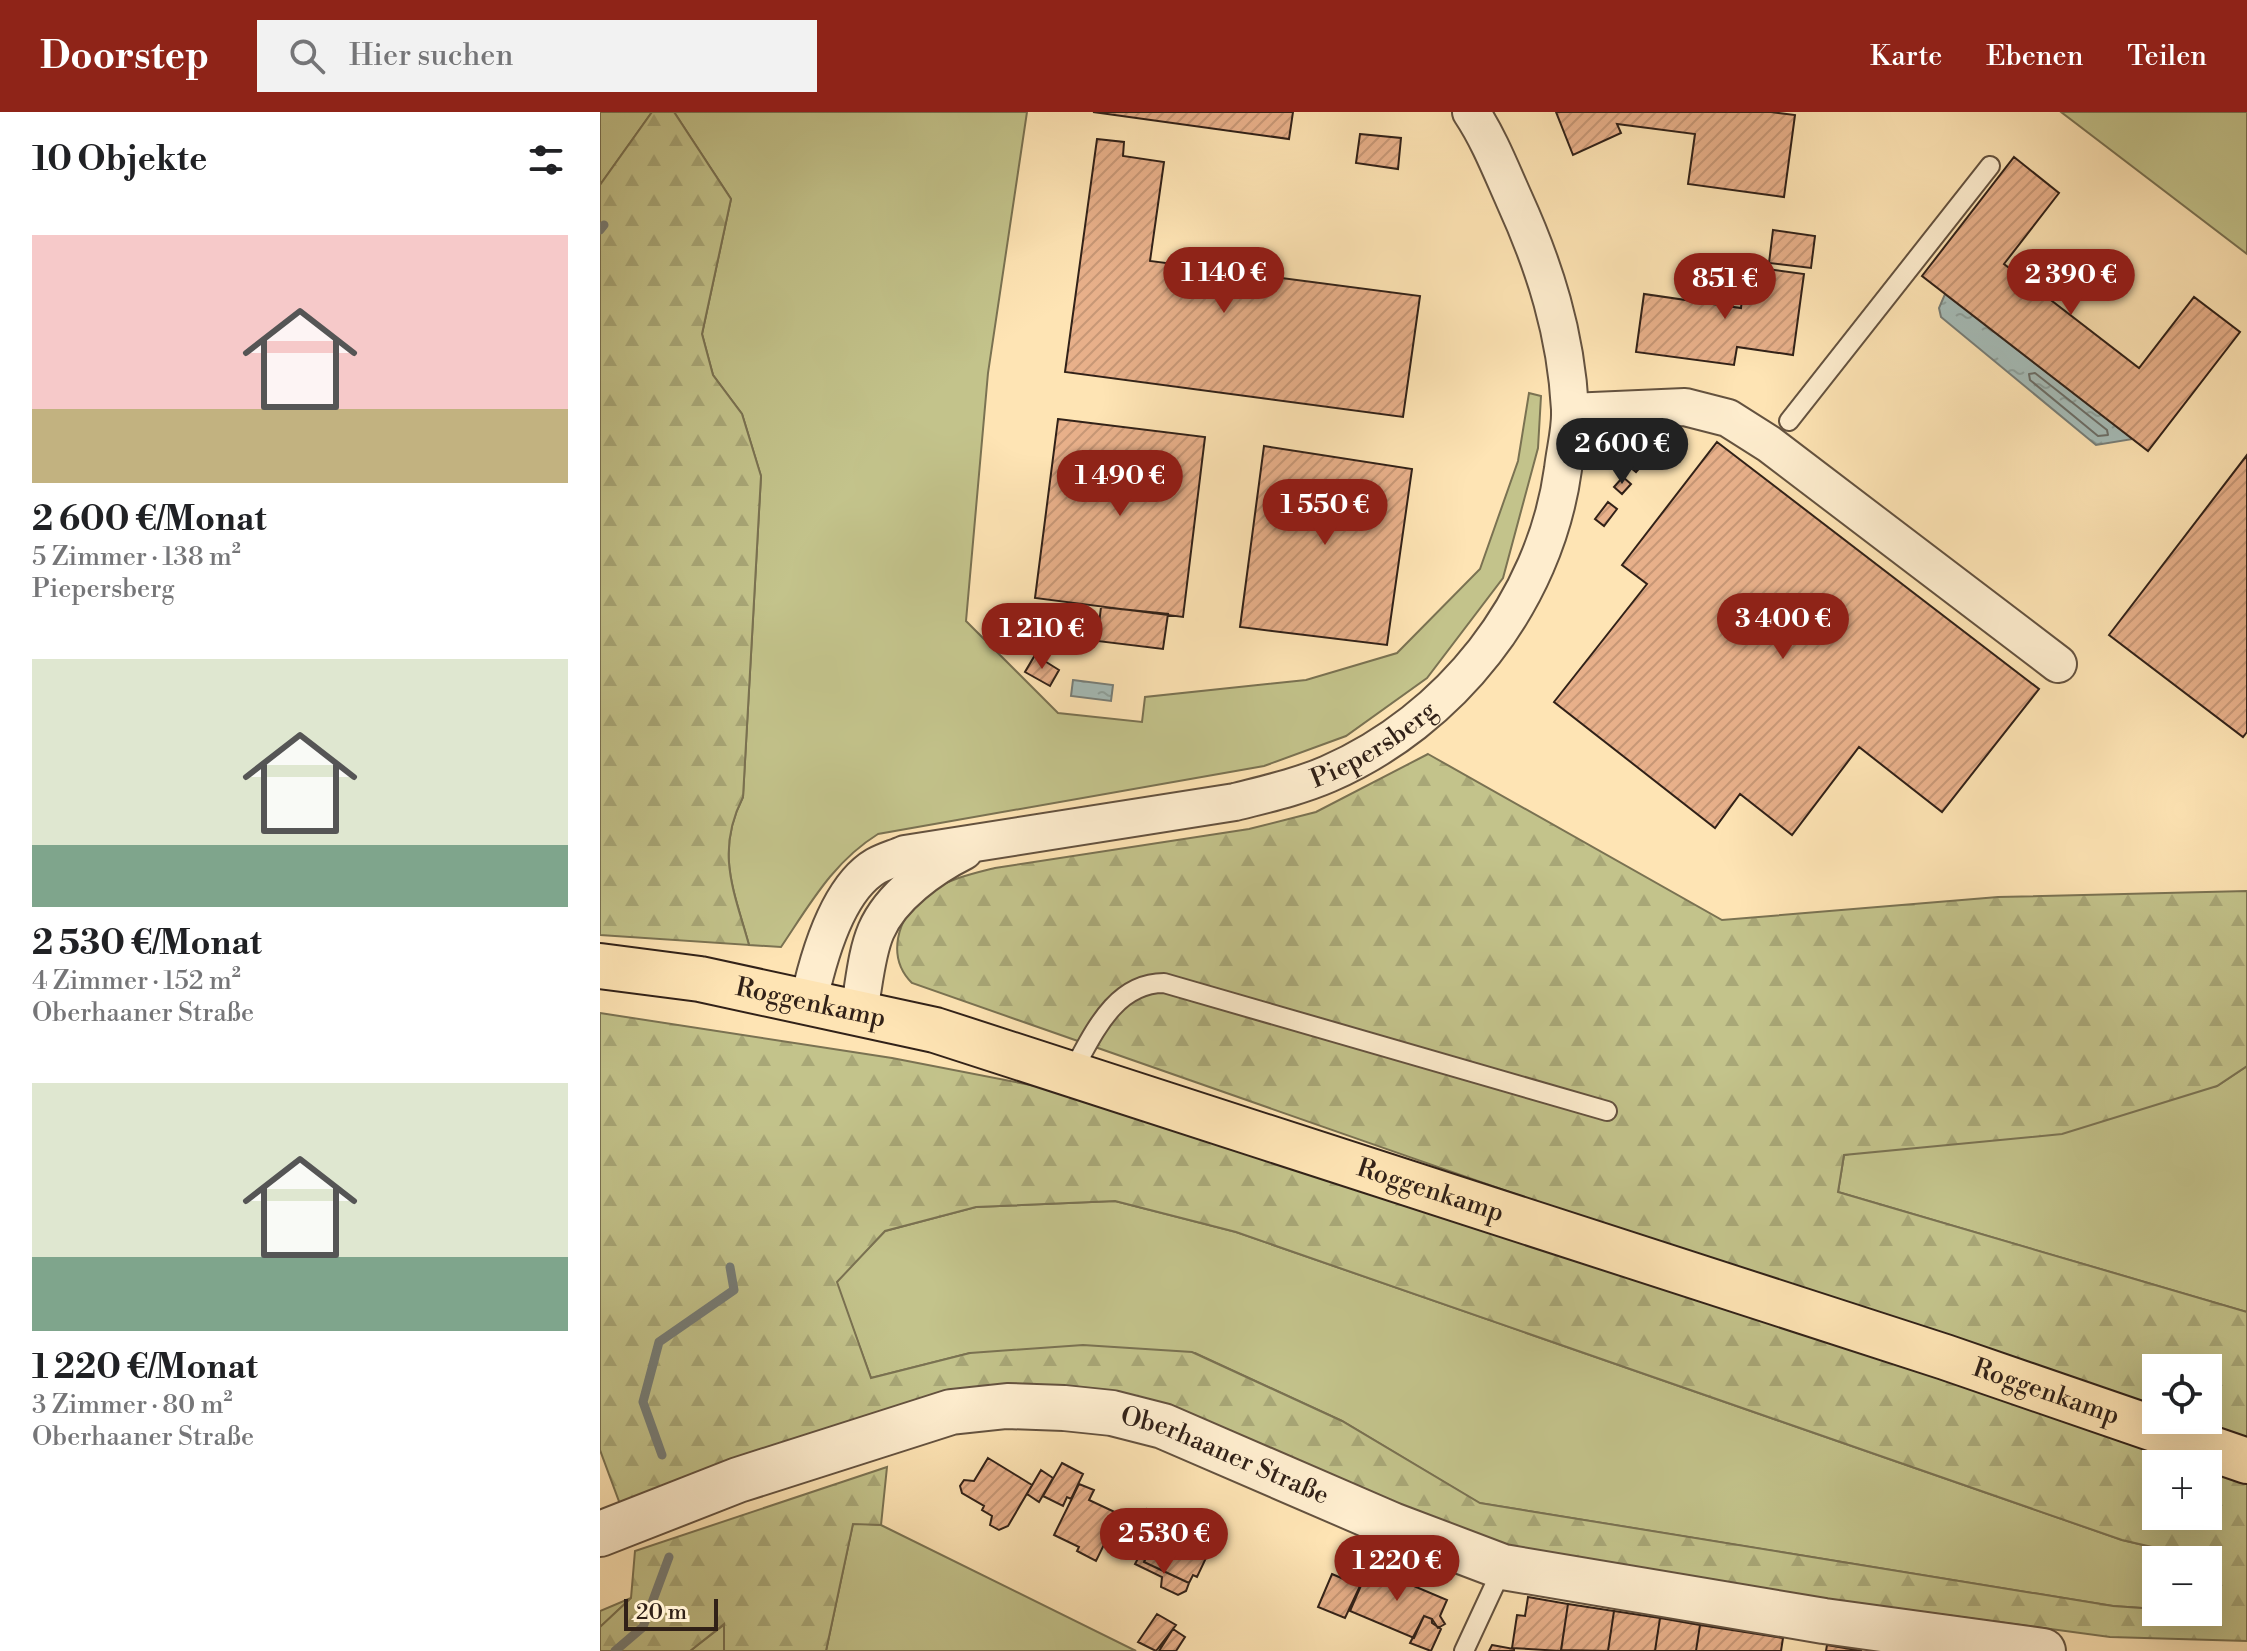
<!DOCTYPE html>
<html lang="de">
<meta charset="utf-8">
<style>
body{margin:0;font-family:"Libre Bodoni",serif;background:#f2f2f2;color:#202124;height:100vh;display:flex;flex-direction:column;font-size:30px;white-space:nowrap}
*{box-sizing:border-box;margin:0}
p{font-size:26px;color:#757577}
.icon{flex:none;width:44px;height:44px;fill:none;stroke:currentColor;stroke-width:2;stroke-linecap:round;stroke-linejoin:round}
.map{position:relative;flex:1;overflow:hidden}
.sheet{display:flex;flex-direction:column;background:#fff;width:600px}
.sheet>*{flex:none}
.buttons{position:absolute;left:1542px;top:1242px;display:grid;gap:16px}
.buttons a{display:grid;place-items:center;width:80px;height:80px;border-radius:0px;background:#fff;box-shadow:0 8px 32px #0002;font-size:40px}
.scale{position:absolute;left:24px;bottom:20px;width:94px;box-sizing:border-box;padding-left:8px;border:4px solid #312118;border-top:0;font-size:22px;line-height:28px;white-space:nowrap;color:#312118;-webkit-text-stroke:6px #feedce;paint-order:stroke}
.price{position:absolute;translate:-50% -68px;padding:0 18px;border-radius:28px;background:#8f2418;color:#fff;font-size:26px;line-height:52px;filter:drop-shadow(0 2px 4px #0008)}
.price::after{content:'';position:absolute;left:50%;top:48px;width:24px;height:18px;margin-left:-12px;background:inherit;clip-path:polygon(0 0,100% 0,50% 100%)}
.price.on{background:#222;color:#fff}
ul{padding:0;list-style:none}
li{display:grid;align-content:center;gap:16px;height:424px;padding:0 32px}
li span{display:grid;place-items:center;height:248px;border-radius:0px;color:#555}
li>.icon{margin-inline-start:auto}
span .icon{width:144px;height:144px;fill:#fffc;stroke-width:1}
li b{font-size:34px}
h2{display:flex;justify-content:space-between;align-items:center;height:96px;padding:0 32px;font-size:34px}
header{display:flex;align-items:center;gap:48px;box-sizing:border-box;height:112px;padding:0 40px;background:#8f2418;color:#fff}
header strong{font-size:38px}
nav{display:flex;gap:44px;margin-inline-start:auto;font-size:28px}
.search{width:560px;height:72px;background:#f2f2f2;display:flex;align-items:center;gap:20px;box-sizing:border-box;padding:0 28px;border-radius:0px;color:#757577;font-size:30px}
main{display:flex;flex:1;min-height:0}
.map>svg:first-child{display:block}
.grass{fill:#c3c38b;stroke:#7a7252;stroke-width:2}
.forest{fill:url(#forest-firs);stroke:#7a7252;stroke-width:2;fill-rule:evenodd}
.water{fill:url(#water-ripples);stroke:#777e78;stroke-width:2}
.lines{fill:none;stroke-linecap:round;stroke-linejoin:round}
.shore{stroke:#6b6e68;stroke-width:2}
.stream{stroke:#777e78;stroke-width:9}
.building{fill:url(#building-hatch);stroke:#312118;stroke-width:2}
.service-casing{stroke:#64523f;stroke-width:22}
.minor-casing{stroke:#64523f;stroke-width:40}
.tertiary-casing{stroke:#64523f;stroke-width:48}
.primary-casing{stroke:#312118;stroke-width:48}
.service{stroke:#feedce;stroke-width:18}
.minor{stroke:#feedce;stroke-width:36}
.tertiary{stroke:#feedce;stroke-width:44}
.primary{stroke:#fee4b4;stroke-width:44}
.labels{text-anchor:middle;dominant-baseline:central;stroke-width:6;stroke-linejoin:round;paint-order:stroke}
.street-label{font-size:26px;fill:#312118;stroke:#feedce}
</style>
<header>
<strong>Doorstep</strong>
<div class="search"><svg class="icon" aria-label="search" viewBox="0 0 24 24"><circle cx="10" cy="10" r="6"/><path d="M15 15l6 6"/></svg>Hier suchen</div>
<nav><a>Karte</a><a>Ebenen</a><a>Teilen</a></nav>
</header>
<main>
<section class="sheet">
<h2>10 Objekte<svg class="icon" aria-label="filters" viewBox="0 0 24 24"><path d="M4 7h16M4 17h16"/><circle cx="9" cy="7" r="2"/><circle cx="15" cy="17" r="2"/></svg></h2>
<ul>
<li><span style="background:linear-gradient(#f6c9c9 70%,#c2b280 0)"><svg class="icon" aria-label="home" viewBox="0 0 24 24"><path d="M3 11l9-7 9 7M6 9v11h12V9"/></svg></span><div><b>2 600 €/Monat</b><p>5 Zimmer · 138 m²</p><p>Piepersberg</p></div></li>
<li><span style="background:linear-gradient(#dfe7d0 75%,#7fa58c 0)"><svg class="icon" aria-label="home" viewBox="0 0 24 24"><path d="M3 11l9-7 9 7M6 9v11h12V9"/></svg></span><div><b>2 530 €/Monat</b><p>4 Zimmer · 152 m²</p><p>Oberhaaner Straße</p></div></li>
<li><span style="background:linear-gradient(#dfe7d0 70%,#7fa58c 0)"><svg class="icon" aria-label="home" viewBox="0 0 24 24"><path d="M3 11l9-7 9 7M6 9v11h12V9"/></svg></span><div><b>1 220 €/Monat</b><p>3 Zimmer · 80 m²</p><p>Oberhaaner Straße</p></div></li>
</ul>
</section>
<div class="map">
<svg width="1647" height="1539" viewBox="0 0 1647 1539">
<defs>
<pattern id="forest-firs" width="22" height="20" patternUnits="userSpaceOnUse" patternTransform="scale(2)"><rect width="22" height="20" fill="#c3c38b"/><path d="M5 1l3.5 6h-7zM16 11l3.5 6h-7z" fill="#a8a777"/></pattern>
<pattern id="water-ripples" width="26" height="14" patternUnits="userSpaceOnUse" patternTransform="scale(2)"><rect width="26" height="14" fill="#a5bcb8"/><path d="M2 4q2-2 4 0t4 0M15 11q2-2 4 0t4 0" fill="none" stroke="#8ea19d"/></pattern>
<pattern id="building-hatch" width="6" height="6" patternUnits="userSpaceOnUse" patternTransform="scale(2)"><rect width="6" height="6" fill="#e8b08a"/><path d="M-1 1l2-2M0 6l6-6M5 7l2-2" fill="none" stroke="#c79776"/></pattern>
</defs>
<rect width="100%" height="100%" fill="#fee4b4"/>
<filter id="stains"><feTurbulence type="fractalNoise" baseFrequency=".0025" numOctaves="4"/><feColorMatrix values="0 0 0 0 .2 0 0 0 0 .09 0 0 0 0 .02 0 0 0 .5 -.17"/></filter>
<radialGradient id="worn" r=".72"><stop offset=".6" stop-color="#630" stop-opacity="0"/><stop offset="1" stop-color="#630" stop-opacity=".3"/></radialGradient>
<path class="grass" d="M0 0H52L0 73Z
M74 0H427L388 261 366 509 458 601 542 610 545 585 706 568 797 541 880 457 918 349 929 281 941 284 938 336 903 466 827 566 746 624 664 654 278 722C233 750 210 792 181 835L149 833C134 778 115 740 143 685L161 364 142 302 113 263 102 222 131 87Z
M1461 0H1647V142Z
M1647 954V1200L1238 1080 1244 1043 1617 974Z
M515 1089 636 1120 1522 1428 1606 1448H1556V1497L1513 1494 879 1391 742 1309 595 1241H370L271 1266 236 1170 285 1119 376 1095Z
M253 1411 281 1413 536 1539H226Z
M31 1486 0 1515V1499Z
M125 1512 124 1539H90Z"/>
<path class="forest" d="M52 0H74L131 87 102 222 113 263 142 302 161 364 143 685C115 740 134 779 149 833L0 823V73Z
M828 642 1122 808 1398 785 1647 779V954L1617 974 1462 1022 1244 1043 1238 1080 1647 1200V1338L1562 1308H1608V1256H1556V1306L312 871C286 845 297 806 324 784 344 768 371 762 395 756L649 717 716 700Z
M0 901 292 946 528 992 1596 1352H1556V1404H1608V1356L1647 1370V1529L1510 1525 911 1445 501 1280 20 1392 0 1338ZM515 1089 636 1120 1522 1428 1608 1448V1500H1556V1497L1513 1494 880 1391 742 1309 592 1240 483 1233 370 1241 271 1266 237 1170 285 1119 376 1095Z
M287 1355 281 1413 253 1412 226 1539H124V1512L90 1539H0V1515L31 1486 35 1439Z"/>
<path class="water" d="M1345 182 1533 327 1496 333 1341 205 1339 196Z
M473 568 513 573 511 589 471 584Z"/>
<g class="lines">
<path class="shore" d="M1435 261 1507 318 1508 323 1498 324 1430 268 1429 262Z"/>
<path class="stream" d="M0 118 4 113
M62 1343 43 1290 59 1230 134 1178 130 1155
M15 1539 43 1515 69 1445"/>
</g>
<path class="building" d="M493 0H693L689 27Z
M956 0H1171L1195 3 1184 85 1088 72 1095 22 1017 12 1021 21 973 43Z
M760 22 801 26 798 57 756 51Z
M497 27 524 30 523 44 564 50 550 149 820 184 803 305 465 260Z
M1414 45 1459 81 1404 152 1539 256 1594 185 1640 220 1548 339 1322 164Z
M1173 118 1215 124 1211 156 1169 151Z
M1146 154 1204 162 1193 243 1137 235 1134 253 1036 240 1044 182 1141 196Z
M458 307 605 325 583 505 435 486Z
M1117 330 1439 577 1342 700 1259 635 1192 723 1140 682 1115 716 954 590 1047 472 1022 453Z
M664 334 812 357 787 533 640 515Z
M1026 338 1043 352 1036 360 1019 346Z
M1647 343V620L1643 625 1509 523Z
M1023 365 1031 372 1022 382 1014 375Z
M1008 390 1017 397 1004 414 995 407Z
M501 495 568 502 563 537 497 529Z
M435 543 459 558 450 574 425 560Z
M388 1346 432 1373 408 1414 399 1418 390 1413 392 1404 382 1398 384 1394 362 1381 360 1374 364 1368 374 1369Z
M462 1351 483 1362 471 1387 467 1385 463 1394 443 1384Z
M441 1358 453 1366 439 1390 427 1382Z
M479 1372 494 1378 489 1388 519 1402 496 1449 477 1439 479 1435 454 1423Z
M547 1397 563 1404 547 1439 531 1431Z
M564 1402 615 1427 597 1465 593 1463 589 1471 544 1450Z
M543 1437 549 1440 544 1450 589 1471 586 1479 578 1483 561 1475 562 1465 535 1452Z
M769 1455 847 1488 840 1504 845 1512 838 1516 832 1507 824 1504 814 1526 750 1499Z
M732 1462 760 1474 745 1506 718 1495Z
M928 1485 968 1492 961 1539 912 1536 917 1503 925 1504Z
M968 1492 1014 1499 1008 1539 961 1538Z
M1014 1499 1060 1506 1055 1539H1008Z
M557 1502 576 1513 556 1539 538 1530Z
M824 1504 832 1507V1511L841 1517 831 1539 810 1531Z
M1060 1506 1100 1513 1096 1539H1055Z
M1100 1513 1183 1526 1181 1539H1096Z
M573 1517 585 1525 576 1539H559Z
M892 1533 914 1537V1539H889Z
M1227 1533 1262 1539H1226Z"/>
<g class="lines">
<defs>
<path id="service" d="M1189 309 1390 54
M472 960C493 923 514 871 564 871L1007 999
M864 1539 903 1455"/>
<g id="minor">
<path d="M970 300 1085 295 1128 306 1169 332 1458 552"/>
<path id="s1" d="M209 888C218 847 237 777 276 754 285 749 296 746 305 742L635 690C666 682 698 675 728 662 850 609 945 490 963 357 965 338 971 317 970 297 966 222 945 155 914 87 901 58 889 27 871 0"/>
<path d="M259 899C264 874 266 842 276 819 291 784 332 755 364 739"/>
</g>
<g id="tertiary">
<path id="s2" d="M0 1422 138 1368 351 1300 407 1294 464 1296 512 1301 563 1314 792 1413 903 1455 1224 1509 1443 1539"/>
</g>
<g id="primary">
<path id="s3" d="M0 854 100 867 335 918 1345 1245 1647 1349"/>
</g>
</defs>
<use href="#service" class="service-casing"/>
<use href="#minor" class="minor-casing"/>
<use href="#tertiary" class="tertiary-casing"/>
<use href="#primary" class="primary-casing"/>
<use href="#service" class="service"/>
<use href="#minor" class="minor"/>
<use href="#tertiary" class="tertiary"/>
<use href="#primary" class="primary"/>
</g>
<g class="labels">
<g class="street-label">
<text stroke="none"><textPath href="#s1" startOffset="670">Piepersberg</textPath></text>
<text stroke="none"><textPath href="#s3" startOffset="214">Roggenkamp</textPath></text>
<text stroke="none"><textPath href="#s3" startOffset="862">Roggenkamp</textPath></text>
<text stroke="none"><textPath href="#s3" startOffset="1510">Roggenkamp</textPath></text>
<text stroke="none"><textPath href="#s2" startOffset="654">Oberhaaner Straße</textPath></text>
</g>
</g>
<rect width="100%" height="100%" filter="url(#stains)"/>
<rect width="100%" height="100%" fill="url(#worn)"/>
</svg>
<div class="buttons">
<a><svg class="icon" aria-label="locate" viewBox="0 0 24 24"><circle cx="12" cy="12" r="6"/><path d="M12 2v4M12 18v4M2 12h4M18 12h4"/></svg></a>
<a>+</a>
<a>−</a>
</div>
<div class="scale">20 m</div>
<b class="price" style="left:624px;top:203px">1 140 €</b>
<b class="price" style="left:1471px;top:205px">2 390 €</b>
<b class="price" style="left:1125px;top:209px">851 €</b>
<b class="price on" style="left:1022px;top:374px">2 600 €</b>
<b class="price" style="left:520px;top:406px">1 490 €</b>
<b class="price" style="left:725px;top:435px">1 550 €</b>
<b class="price" style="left:1183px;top:549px">3 400 €</b>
<b class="price" style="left:442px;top:559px">1 210 €</b>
<b class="price" style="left:564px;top:1464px">2 530 €</b>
<b class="price" style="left:797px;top:1491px">1 220 €</b>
</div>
</main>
